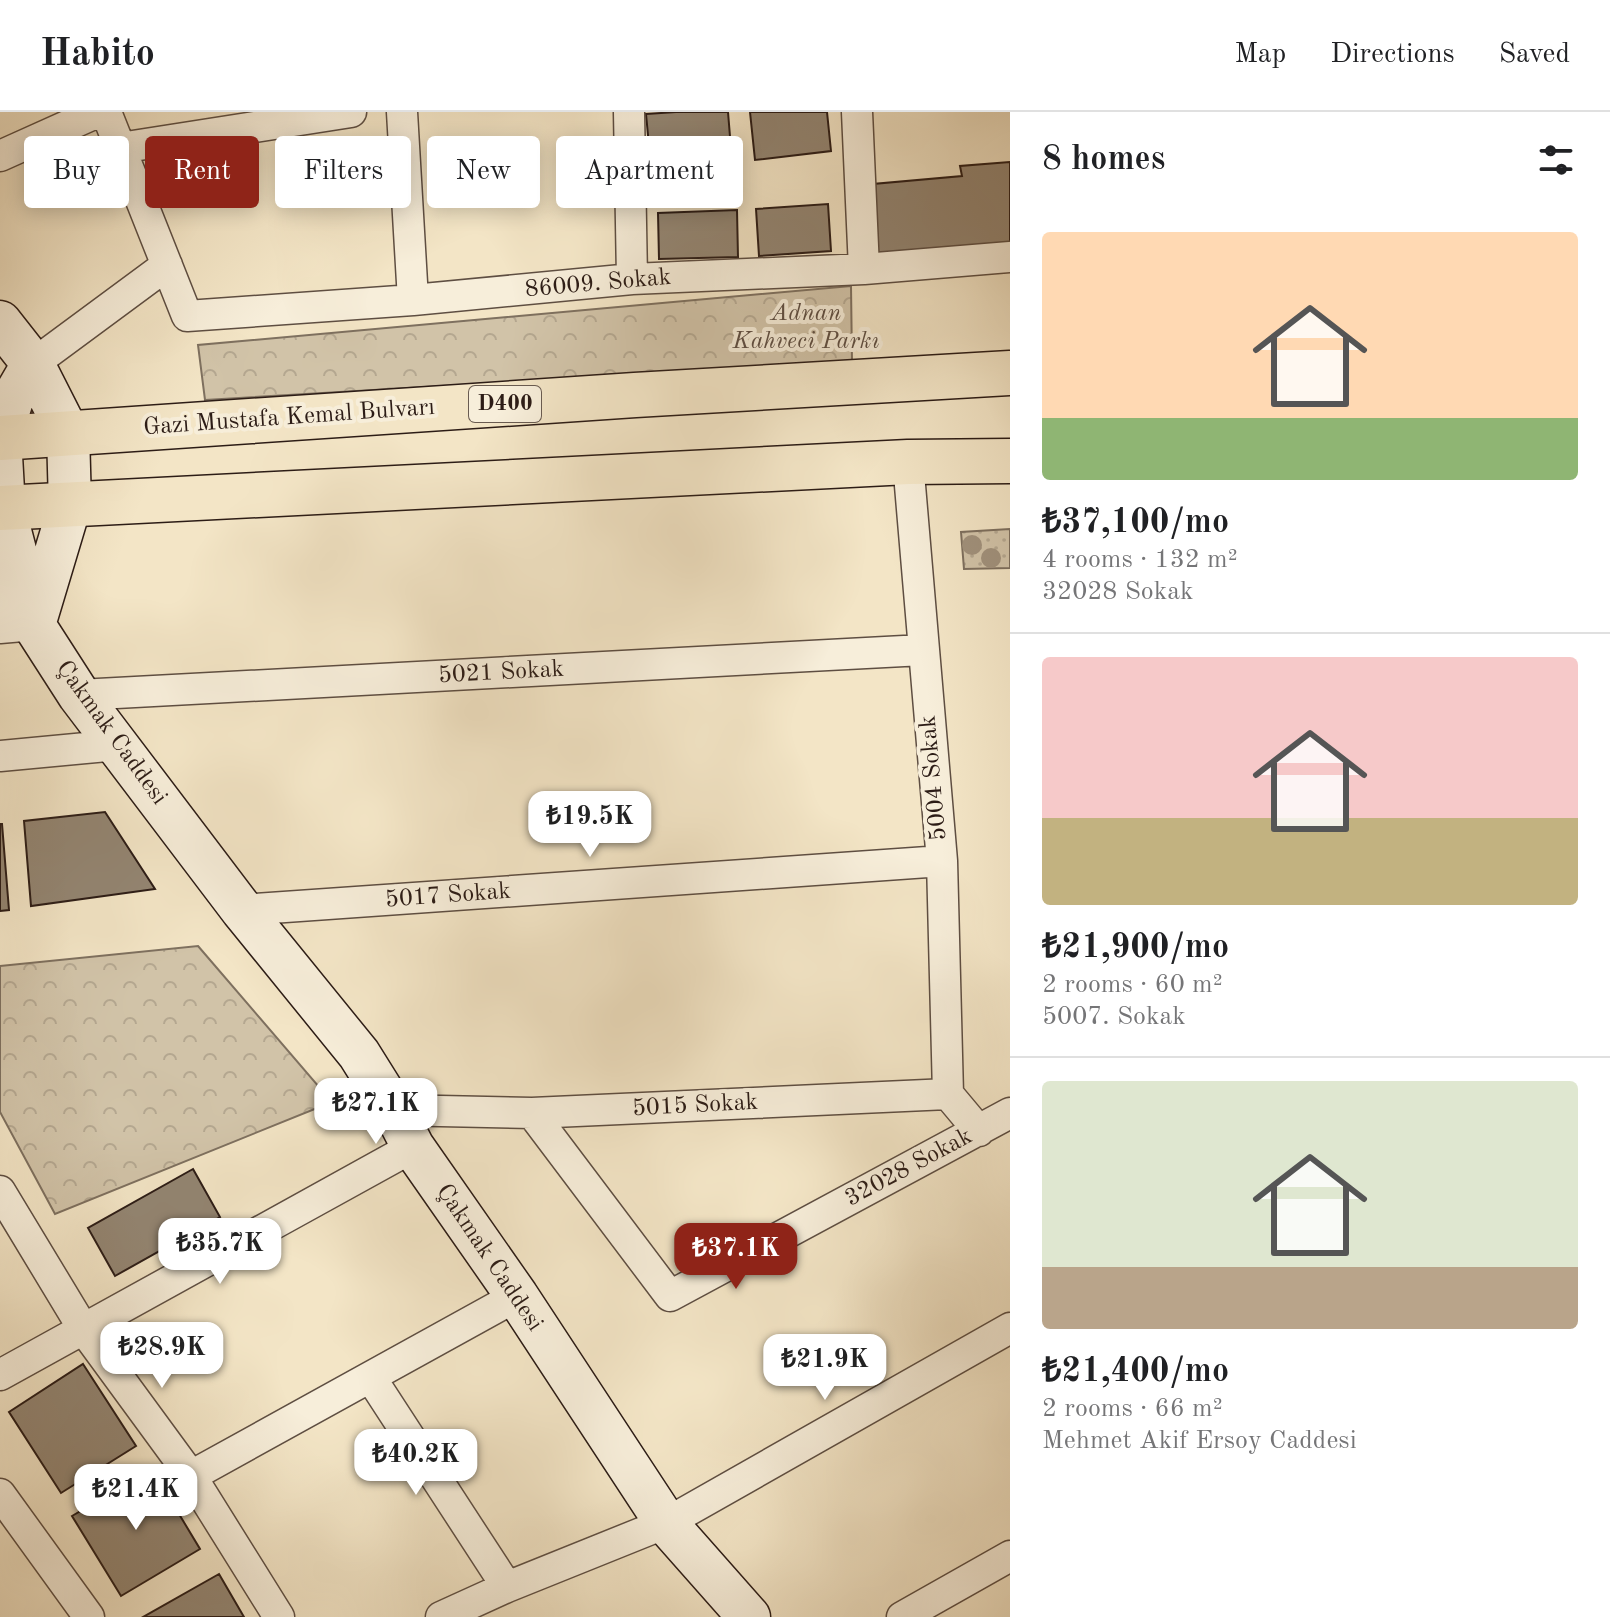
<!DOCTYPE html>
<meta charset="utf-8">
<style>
body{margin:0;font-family:"Old Standard TT",serif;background:#f2f2f2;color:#202124;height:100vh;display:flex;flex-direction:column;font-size:30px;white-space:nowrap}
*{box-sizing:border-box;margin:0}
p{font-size:26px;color:#757577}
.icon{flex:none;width:44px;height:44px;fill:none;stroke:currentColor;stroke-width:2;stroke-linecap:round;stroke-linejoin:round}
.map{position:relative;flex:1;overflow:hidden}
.side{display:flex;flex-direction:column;background:#fff;width:600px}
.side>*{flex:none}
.hud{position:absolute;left:24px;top:24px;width:760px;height:72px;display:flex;gap:16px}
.price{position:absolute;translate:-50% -68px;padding:0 18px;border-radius:16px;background:#fff;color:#222;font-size:26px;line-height:52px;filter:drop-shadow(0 2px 4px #0008)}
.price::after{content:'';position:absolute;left:50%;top:48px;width:24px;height:18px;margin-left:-12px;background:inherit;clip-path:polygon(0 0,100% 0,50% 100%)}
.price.selected{background:#8f2418;color:#fff}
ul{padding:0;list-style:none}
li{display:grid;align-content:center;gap:16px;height:424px;padding:0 32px}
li+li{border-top:2px solid #e0e0e0}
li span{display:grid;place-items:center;height:248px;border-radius:8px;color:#555}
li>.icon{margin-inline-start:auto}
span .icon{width:144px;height:144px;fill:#fffc;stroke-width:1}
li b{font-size:34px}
h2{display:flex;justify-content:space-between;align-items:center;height:96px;padding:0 32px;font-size:34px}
.tag{padding:0 28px;border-radius:8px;background:#fff;box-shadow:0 4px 20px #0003;font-size:28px;line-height:72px}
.tag.selected{background:#8f2418;color:#fff}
header{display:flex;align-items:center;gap:48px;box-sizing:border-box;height:112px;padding:0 40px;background:#fff;border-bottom:2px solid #e0e0e0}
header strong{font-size:38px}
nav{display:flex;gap:44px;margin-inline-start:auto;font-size:28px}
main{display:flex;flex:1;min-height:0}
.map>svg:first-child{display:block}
.grass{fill:url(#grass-dots);stroke:#7e705f;stroke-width:2}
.forest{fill:url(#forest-crowns);stroke:#7e705f;stroke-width:2}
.building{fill:#938572;stroke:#2c1c16;stroke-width:2}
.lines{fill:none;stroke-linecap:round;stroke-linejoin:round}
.street-casing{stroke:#5e4e42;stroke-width:33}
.secondary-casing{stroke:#2c1c16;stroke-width:45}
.highway-casing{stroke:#2c1c16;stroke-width:47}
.street{stroke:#f7eeda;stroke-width:30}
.secondary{stroke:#f7eeda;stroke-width:42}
.highway{stroke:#f3e5c6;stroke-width:44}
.tree{fill:#a1927d}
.labels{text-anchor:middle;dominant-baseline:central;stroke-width:8;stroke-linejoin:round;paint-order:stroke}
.shield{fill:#f7eeda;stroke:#695b51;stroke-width:2}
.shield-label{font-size:22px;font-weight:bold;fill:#2c1c16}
.street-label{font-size:24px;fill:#2c1c16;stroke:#f7eeda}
.park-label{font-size:24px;font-style:italic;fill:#5e4e42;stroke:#f7eeda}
</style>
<header>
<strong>Habito</strong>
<nav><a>Map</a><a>Directions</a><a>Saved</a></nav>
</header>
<main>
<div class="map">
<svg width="1010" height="1505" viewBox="0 0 1010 1505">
<defs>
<pattern id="grass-dots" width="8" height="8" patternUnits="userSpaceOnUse" patternTransform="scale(2)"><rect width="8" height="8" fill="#d1c3a8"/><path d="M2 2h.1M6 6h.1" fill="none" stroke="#b4a790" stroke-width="1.8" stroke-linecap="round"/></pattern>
<pattern id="forest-crowns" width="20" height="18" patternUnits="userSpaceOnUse" patternTransform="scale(2)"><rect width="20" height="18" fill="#d1c3a8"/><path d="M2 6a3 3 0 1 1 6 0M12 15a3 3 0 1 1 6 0" fill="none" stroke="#b4a790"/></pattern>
</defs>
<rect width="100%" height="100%" fill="#f3e5c6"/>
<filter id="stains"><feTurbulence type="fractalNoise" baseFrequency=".0025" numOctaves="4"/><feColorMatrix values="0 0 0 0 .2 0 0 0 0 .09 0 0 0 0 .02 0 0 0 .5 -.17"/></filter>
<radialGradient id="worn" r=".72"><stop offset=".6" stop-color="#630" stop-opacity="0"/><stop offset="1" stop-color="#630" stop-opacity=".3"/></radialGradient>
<path class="grass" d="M1010 417V456L964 457 961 420Z"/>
<path class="forest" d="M851 174 852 250 205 288 198 233Z
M198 834 332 990 55 1102 0 1000V854Z"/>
<path class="building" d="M676 0H728L732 49 651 55 646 2Z
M750 0H827L831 39 755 48Z
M1010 50V140L877 150 873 72 962 64 960 54Z
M828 92 831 139 759 144 756 97Z
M737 98 738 145 659 147 658 101Z
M105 700 155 777 31 794 24 709Z
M0 712H2L9 798 0 799Z
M193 1057 220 1105 115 1164 88 1116Z
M83 1252 136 1334 61 1381 9 1300Z
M152 1357 200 1437 121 1484 72 1404Z
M219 1462 244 1505H143Z"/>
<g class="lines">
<defs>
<path id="street" d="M106 0 187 204 413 188 632 167 864 157 1010 145
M402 0 413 188
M629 0 632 167
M857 0 864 157
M120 36 351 0
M0 44 98 0
M33 252 167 153
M908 350 942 749 948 982
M0 516 34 513
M79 583 923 538
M0 644 118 633
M242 798 942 749
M394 998 532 1001 948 982 979 1019
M532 1001 670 1184 1010 1001
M0 1079 84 1218 191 1364 279 1505
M0 1263 413 1035
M371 1266 507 1475
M191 1364 517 1184
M0 1382 89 1505
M441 1505 507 1475 666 1411 1010 1216
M902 1505 1010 1444"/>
<path id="secondary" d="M0 210 33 252 68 321 70 393 34 513
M0 473 34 513 79 583 242 798 359 942 394 998 413 1035 517 1184 666 1411 749 1505
M32 504 4 396 0 326 12 288 33 252"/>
<path id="highway" d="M0 326 635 283 1010 261
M0 396 908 350 1010 349"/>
</defs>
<use href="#street" class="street-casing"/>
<use href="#secondary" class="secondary-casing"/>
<use href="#highway" class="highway-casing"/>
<use href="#street" class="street"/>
<use href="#secondary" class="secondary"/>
<use href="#highway" class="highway"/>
</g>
<g class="tree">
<circle cx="972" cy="433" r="10"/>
<circle cx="991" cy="446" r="10"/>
</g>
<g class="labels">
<rect class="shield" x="469" y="274" width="72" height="36" rx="6"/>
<g class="shield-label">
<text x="505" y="292">D400</text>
</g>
<g class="street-label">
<text transform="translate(598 172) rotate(-5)">86009. Sokak</text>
<text transform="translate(289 306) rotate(-4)">Gazi Mustafa Kemal Bulvarı</text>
<text transform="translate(501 561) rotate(-3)">5021 Sokak</text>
<text transform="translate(111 621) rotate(54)">Çakmak Caddesi</text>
<text transform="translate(934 666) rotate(-95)">5004 Sokak</text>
<text transform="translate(448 784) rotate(-4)">5017 Sokak</text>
<text transform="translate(695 994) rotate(-3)">5015 Sokak</text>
<text transform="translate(909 1056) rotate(-28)">32028 Sokak</text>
<text transform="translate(489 1146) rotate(56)">Çakmak Caddesi</text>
</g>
<g class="park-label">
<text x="806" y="202">Adnan<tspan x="806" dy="28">Kahveci Parkı</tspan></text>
</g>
</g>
<rect width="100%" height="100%" filter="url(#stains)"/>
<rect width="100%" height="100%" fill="url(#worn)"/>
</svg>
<b class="price" style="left:590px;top:747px">₺19.5K</b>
<b class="price" style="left:376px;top:1034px">₺27.1K</b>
<b class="price" style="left:220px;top:1174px">₺35.7K</b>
<b class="price selected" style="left:736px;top:1179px">₺37.1K</b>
<b class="price" style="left:162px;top:1278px">₺28.9K</b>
<b class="price" style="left:825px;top:1290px">₺21.9K</b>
<b class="price" style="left:416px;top:1385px">₺40.2K</b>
<b class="price" style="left:136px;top:1420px">₺21.4K</b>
<div class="hud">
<a class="tag">Buy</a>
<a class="tag selected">Rent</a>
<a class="tag">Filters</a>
<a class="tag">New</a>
<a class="tag">Apartment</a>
</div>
</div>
<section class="side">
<h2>8 homes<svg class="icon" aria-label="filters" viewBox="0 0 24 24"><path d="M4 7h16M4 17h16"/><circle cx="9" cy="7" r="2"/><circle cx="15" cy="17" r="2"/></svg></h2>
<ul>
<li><span style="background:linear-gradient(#ffd9b3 75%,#8fb573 0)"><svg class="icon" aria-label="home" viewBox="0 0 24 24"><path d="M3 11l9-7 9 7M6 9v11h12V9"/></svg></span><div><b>₺37,100/mo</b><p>4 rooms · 132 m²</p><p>32028 Sokak</p></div></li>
<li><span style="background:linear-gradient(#f6c9c9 65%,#c2b280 0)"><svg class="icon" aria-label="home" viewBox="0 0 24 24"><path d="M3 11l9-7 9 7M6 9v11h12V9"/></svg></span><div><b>₺21,900/mo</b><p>2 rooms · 60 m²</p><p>5007. Sokak</p></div></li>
<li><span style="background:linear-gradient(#dfe7d0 75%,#b9a48a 0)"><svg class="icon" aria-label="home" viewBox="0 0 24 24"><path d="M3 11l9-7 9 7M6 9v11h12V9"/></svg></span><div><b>₺21,400/mo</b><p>2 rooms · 66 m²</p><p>Mehmet Akif Ersoy Caddesi</p></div></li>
</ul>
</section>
</main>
